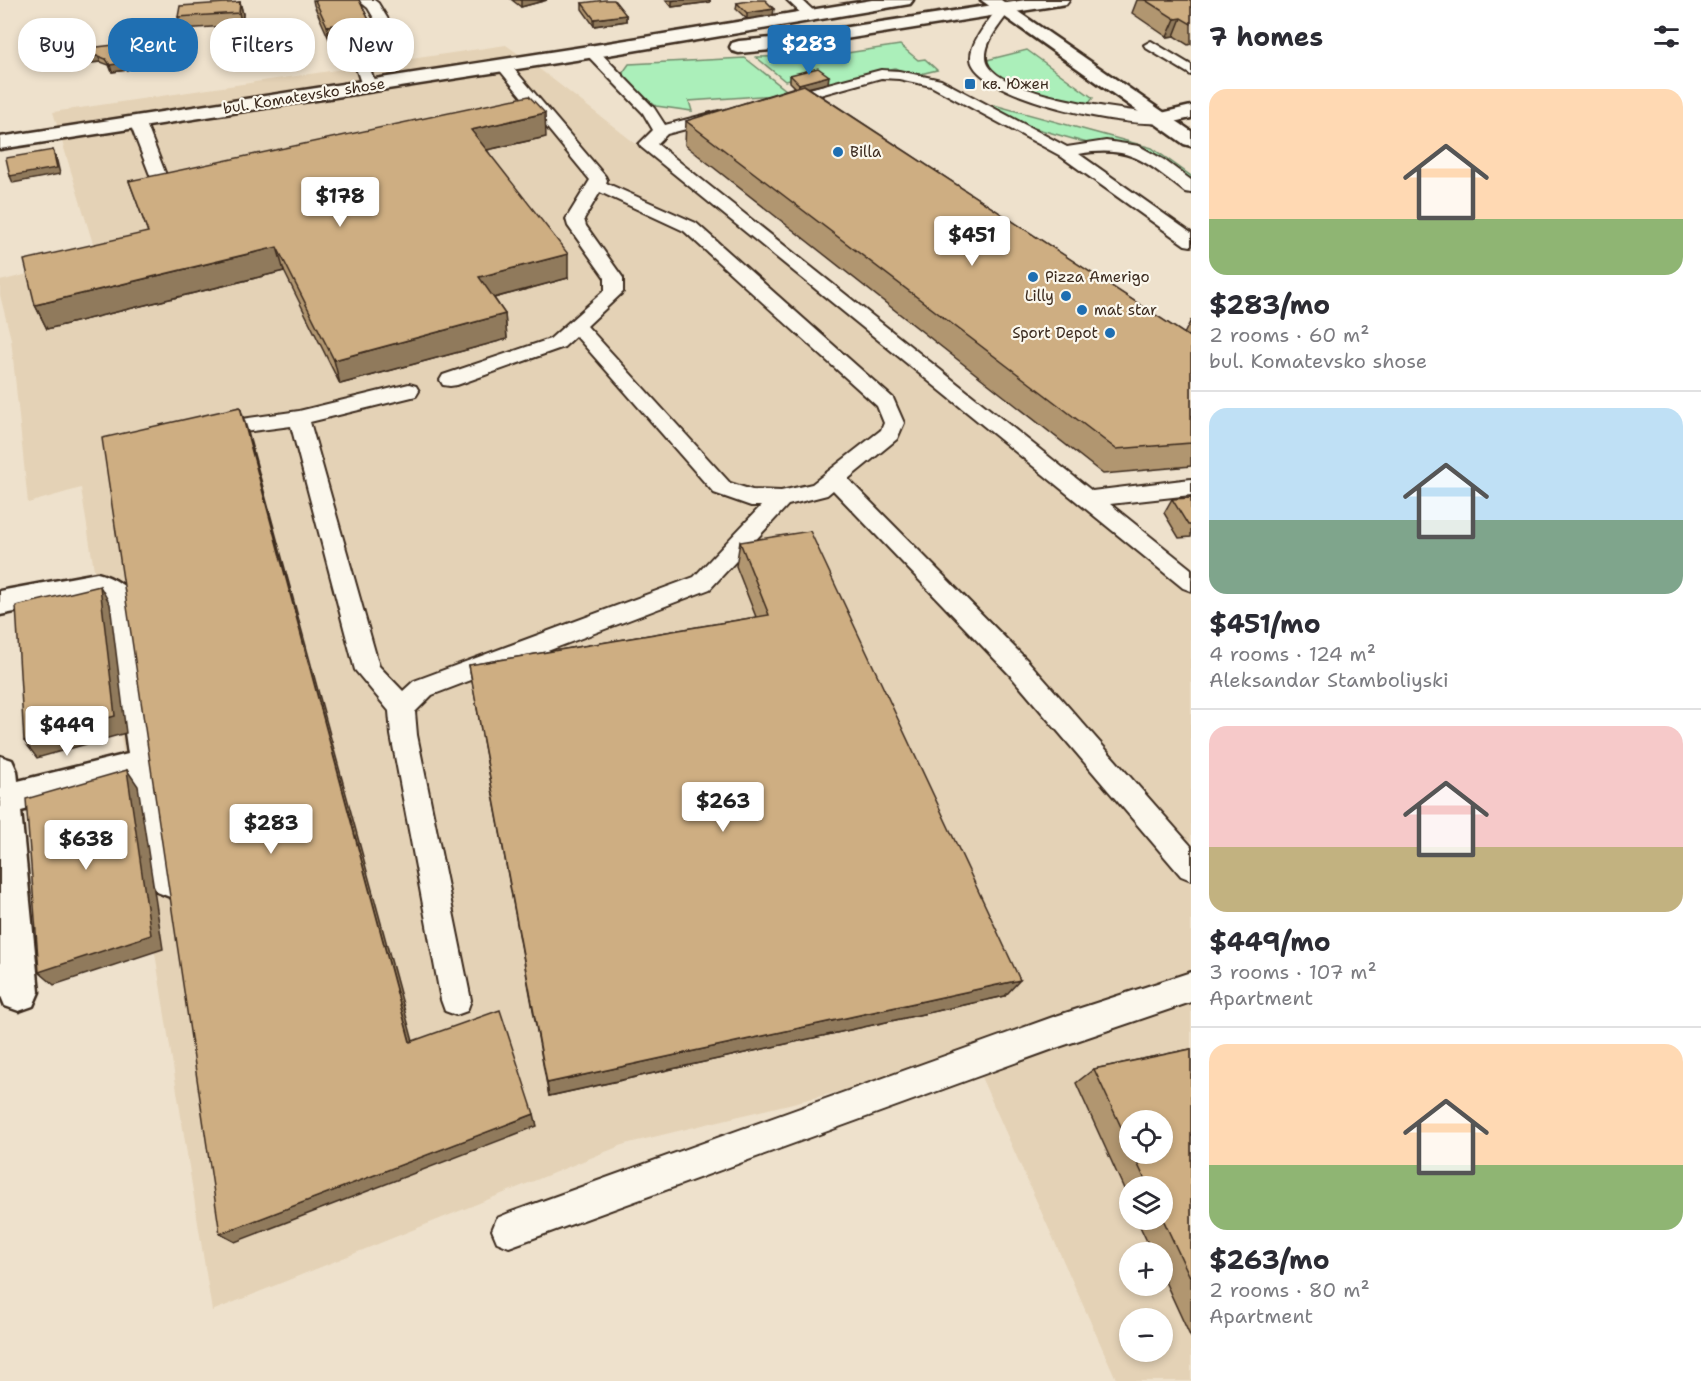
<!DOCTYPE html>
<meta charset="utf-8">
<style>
body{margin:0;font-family:"Shantell Sans",sans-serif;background:#f2f2f3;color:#2b2b33;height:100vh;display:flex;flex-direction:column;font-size:22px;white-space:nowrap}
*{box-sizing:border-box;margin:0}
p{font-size:20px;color:#7c7c81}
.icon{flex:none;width:33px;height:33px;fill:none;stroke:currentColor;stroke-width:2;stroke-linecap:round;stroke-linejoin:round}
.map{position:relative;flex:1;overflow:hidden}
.details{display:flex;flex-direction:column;background:#fff;width:510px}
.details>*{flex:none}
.banner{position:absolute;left:18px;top:18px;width:570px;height:54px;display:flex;gap:12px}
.controls{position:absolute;left:1119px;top:1110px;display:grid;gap:12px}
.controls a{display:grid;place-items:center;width:54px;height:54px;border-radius:50%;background:#fff;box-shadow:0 3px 9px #0003;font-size:30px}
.price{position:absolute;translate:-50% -51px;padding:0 14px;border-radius:6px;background:#fff;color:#222;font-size:20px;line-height:39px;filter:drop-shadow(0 2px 3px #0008)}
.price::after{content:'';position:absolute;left:50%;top:36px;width:18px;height:14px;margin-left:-9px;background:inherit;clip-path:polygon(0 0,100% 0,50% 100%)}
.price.active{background:#1f6fb2;color:#fff}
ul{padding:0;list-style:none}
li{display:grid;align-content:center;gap:12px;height:318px;padding:0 18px}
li+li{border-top:2px solid #e1e1e2}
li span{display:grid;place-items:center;height:186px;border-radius:18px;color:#555}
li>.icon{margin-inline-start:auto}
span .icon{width:108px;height:108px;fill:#fffc;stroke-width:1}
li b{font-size:26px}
h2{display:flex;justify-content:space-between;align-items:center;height:72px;padding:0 18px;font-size:26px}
.chip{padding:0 21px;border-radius:24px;background:#fff;box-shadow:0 3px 9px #0003;font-size:21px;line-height:54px}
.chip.active{background:#1f6fb2;color:#fff}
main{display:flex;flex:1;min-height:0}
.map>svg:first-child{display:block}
.built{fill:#e4d2b6;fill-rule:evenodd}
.green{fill:#abefba;stroke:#738c6c;stroke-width:1.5}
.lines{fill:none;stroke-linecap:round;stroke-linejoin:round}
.service-casing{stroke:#3b2a1e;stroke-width:4}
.minor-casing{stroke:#3b2a1e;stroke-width:5}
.tertiary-casing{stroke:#3b2a1e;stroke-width:5}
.secondary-casing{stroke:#3b2a1e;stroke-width:5}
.service{fill:#fbf7ec;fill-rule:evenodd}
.minor{fill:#fbf7ec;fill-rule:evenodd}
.tertiary{fill:#fbf7ec;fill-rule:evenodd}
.secondary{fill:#fbf7ec;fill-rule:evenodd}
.wall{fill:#b19670;stroke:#3b2a1e;stroke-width:1.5;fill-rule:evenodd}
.shaded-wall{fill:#907a5b;stroke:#3b2a1e;stroke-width:1.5}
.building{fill:#ceae82;stroke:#3b2a1e;stroke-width:1.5}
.poi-dot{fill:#1f6fb2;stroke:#fbf7ec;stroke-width:2}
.labels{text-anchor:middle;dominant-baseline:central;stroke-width:4.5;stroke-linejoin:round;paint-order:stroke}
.far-poi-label{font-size:15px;fill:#3b2a1e;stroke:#fbf7ec;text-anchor:start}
.far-street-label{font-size:15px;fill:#3b2a1e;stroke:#fbf7ec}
</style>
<main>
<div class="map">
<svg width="1191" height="1381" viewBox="0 0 1191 1381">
<rect width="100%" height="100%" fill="#eee1cc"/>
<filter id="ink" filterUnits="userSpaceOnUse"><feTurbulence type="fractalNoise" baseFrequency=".0167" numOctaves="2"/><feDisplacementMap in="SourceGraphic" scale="12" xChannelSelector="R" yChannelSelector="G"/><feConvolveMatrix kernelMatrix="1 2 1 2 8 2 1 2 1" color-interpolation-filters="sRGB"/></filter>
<g filter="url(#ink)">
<path class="built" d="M506 45 542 71 1191 574V1381H1117L973 1059 625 1144 212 1311 81 488 28 503 11 339 0 295V281L97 257 53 112ZM1130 1120H1162V1154H1130ZM1130 1186H1162V1220H1130ZM1130 1252H1162V1286H1130ZM1130 1318H1162V1352H1130Z"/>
<path class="green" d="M900 45 918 60 925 59 937 70 912 76 895 68 828 83 817 75 785 81 756 57 827 56Z
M1027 50 1093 98 1089 103C1056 100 1001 90 983 61Z
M745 58 791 94 689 101 692 111 656 106 624 82 622 74 629 64Z
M994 105 1152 148 1191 176V182L1142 147 1087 143 1020 124 989 107Z"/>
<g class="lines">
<defs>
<path id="service" d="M358 0H374L378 3 403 44C394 53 378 52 367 60L376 86 369 90 362 86 353 59 363 50 388 42 368 8Z
M787 0H802L818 15 816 18H806Z
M1004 5 1011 9C1002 23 985 40 986 58 988 95 1130 111 1160 114L1168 119 1165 122C1134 130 975 97 971 59 970 41 990 20 999 6Z
M1151 41 1191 65V75L1146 48 1144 45Z
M591 47 596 48 654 108 665 125 719 111 724 113 727 116 724 119 667 134 657 144 1092 491 1191 479V495L1110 504 1191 569V591L1183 588 641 147 639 144 653 130 643 113 586 54 584 51Z
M503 61 508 62 605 176 607 180 606 183 696 223 893 398 904 423 897 439 848 479 1028 661 1191 846V880L1181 876 1010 675 833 490 827 495 788 505 710 589 432 695 415 712 417 735 471 1000 467 1011 456 1015 445 1011 441 1000 391 735 389 711 355 670 291 426 213 436 206 434 203 429 206 424 299 411 409 384 416 386 419 391 416 396 310 422 379 666 403 691 414 681 694 577 761 506H751L714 493 576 336 564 347 457 385 450 386 443 385 440 380 443 375 550 339 605 290V278L568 226 566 219 590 180 498 68 496 65ZM600 192 684 231 877 406 884 423 881 430 812 484 781 491 752 490 730 483 587 326 623 292V278L586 226 584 219Z
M881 70 899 71 941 80 1067 147 1106 141 1139 146 1164 160 1191 180V193L1185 192C1146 162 1131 145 1079 154L1191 233V246L1185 245 1059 155 931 86 899 79 881 78 780 106 772 101 775 98Z
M137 116 145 121 173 193 171 197 165 198 157 193 129 121Z
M1191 972V1002L1053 1049 509 1247 497 1242 492 1230 497 1218 509 1213 1053 1017Z"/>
<path id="minor" d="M1191 106V118L1160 125 1153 123 1150 119 1153 115Z
M97 573C113 577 131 588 139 603L164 764 189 880 183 892 170 897 157 892 151 880 133 782 21 811 39 992 33 1006 19 1011 5 1006 0 994V756L12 760 17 771 18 781 128 754 108 609 92 596 0 615V591Z"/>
<path id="tertiary" d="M981 0H1001L1191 131V146L1184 144Z"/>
<path id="secondary" d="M872 0H913L910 4 904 5 608 55 0 149V137L608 43Z
M1026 0H1069L1066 4 1060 5 782 49 739 53 732 51 730 47 732 43 739 41 782 37Z"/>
</defs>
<use href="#service" class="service-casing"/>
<use href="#minor" class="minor-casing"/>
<use href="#tertiary" class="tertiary-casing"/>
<use href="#secondary" class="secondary-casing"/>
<use href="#service" class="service"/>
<use href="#minor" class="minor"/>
<use href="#tertiary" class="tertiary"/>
<use href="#secondary" class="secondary"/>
</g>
<path class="wall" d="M313 0H359L369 20 371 32 329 39 314 5Z
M512 0H547L521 7Z
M666 0H710V2L672 7Z
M1137 0H1191V44L1188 45 1174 36 1167 37 1132 13Z
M240 2 243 14 242 25 182 29 178 17Z
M582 3 626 15V21L594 26 582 9Z
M737 3 773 15 747 19 736 9Z
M247 27 295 50 256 56 250 39Z
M122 44 124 50 127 70 112 72 109 65 101 62 89 63 87 57Z
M790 75 828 83 809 88 1184 334 1191 320V466L1103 474 685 145 686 121 795 87 790 82Z
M546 137 487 150 568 278 494 298 505 314 507 339 340 384 284 271 47 329 35 305 148 232 129 181Z
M1191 498V537L1179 538 1164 513 1172 499Z
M740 542 1005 996 549 1096 469 665 756 617 736 566Z
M1191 1049V1338L1162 1275V1252H1152L1137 1220H1162V1186H1130V1202L1076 1083 1094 1069ZM1130 1120 1162 1154H1130Z"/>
<path class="shaded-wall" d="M521 0H547L521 7Z
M676 0H710V2L672 7V1Z
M240 2 243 14 242 25 239 13Z
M774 9 773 15 747 19V13Z
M626 15V21L594 26V19Z
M1181 18 1174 36 1167 37 1175 19Z
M369 20 371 32 329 39 327 26Z
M293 38 295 50 256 56 253 43Z
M122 44 124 50 127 70 112 72 110 65Z
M98 56 101 62 89 63 87 57Z
M829 76 828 83 798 90 799 84Z
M545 113 546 137 473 153 471 130Z
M53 150 56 157 60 174 13 183 10 176Z
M277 247 284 271 47 329 35 305Z
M568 254V278L482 301 479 277Z
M505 314 507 339 340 384 334 360Z
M240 407 248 432 417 1056 410 1042Z
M100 586 110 604 126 733 37 758 24 741Z
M127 770 138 786 163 949 54 985 39 972Z
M1020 980 1005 996 549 1096 547 1083Z
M534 1114 537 1126 235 1242 220 1234Z"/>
<path class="building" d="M315 0H359L369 20 327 26Z
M605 0H614L626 15 594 19 582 3Z
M754 0H765L774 9 747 13 737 3Z
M1145 0H1191V24L1181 18 1175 19Z
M240 2 239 13 178 17 180 6Z
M286 21 293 38 253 43 247 27Z
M122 44 125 63 110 65 106 59 98 56 87 57 89 48Z
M818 68 829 76 799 84 790 75Z
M804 85 1191 338V443L1116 449 686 121Z
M529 96 545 113 471 130 568 254 479 277 505 314 334 360 277 247 35 305 24 260 148 232 129 181Z
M53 150 57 168 10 176 6 158Z
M240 407 410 1042 500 1010 534 1114 220 1234 102 438Z
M1191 498V525H1188L1172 499Z
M810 531 1020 980 547 1083 469 665 769 615 740 542Z
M100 586 115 716 24 741 16 606Z
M127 770 151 935 39 972 26 799Z
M1191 1049V1279L1162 1217V1186H1148L1133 1154H1162V1120H1130V1146L1094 1069Z"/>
</g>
<g class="poi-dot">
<rect x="964" y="78" width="12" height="12" rx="3"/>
<circle cx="838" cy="152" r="6"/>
<circle cx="1033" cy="277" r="6"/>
<circle cx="1066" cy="296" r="6"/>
<circle cx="1082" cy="310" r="6"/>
<circle cx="1110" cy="333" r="6"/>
</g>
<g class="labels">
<g class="far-poi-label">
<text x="982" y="84">кв. Южен</text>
<text x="850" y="152">Billa</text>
<text x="1045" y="277">Pizza Amerigo</text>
<text x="1054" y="296" text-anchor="end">Lilly</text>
<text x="1094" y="310">mat star</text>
<text x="1098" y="333" text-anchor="end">Sport Depot</text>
</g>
<g class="far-street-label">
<text transform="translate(304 96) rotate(-9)">bul. Komatevsko shose</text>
</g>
</g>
</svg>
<div class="controls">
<a><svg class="icon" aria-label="locate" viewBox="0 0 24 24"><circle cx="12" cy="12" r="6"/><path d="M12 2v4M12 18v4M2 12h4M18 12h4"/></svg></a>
<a><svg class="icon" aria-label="layers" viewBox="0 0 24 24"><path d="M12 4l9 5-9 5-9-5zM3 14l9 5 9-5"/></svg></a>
<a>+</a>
<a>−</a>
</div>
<b class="price active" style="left:809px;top:76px">$283</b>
<b class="price" style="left:340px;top:228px">$178</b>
<b class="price" style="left:972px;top:267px">$451</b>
<b class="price" style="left:67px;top:757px">$449</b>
<b class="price" style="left:723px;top:833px">$263</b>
<b class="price" style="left:271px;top:855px">$283</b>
<b class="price" style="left:86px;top:871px">$638</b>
<div class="banner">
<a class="chip">Buy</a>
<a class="chip active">Rent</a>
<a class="chip">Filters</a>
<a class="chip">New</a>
</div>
</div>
<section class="details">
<h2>7 homes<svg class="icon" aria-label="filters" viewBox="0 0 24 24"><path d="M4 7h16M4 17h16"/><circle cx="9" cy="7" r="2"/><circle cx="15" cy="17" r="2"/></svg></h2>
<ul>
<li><span style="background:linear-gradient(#ffd9b3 70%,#8fb573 0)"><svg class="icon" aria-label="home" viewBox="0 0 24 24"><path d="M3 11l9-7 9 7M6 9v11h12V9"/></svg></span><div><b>$283/mo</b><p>2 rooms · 60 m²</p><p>bul. Komatevsko shose</p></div></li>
<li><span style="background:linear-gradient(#bfe0f5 60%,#7fa58c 0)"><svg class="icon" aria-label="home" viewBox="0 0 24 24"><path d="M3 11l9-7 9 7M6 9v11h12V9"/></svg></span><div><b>$451/mo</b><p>4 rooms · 124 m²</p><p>Aleksandar Stamboliyski</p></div></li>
<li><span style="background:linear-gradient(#f6c9c9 65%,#c2b280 0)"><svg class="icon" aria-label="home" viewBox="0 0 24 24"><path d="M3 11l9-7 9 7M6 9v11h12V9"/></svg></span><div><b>$449/mo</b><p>3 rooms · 107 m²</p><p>Apartment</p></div></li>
<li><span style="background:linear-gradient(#ffd9b3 65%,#8fb573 0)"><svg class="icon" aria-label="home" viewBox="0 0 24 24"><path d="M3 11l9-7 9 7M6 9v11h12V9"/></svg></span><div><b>$263/mo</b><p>2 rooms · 80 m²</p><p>Apartment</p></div></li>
</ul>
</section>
</main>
